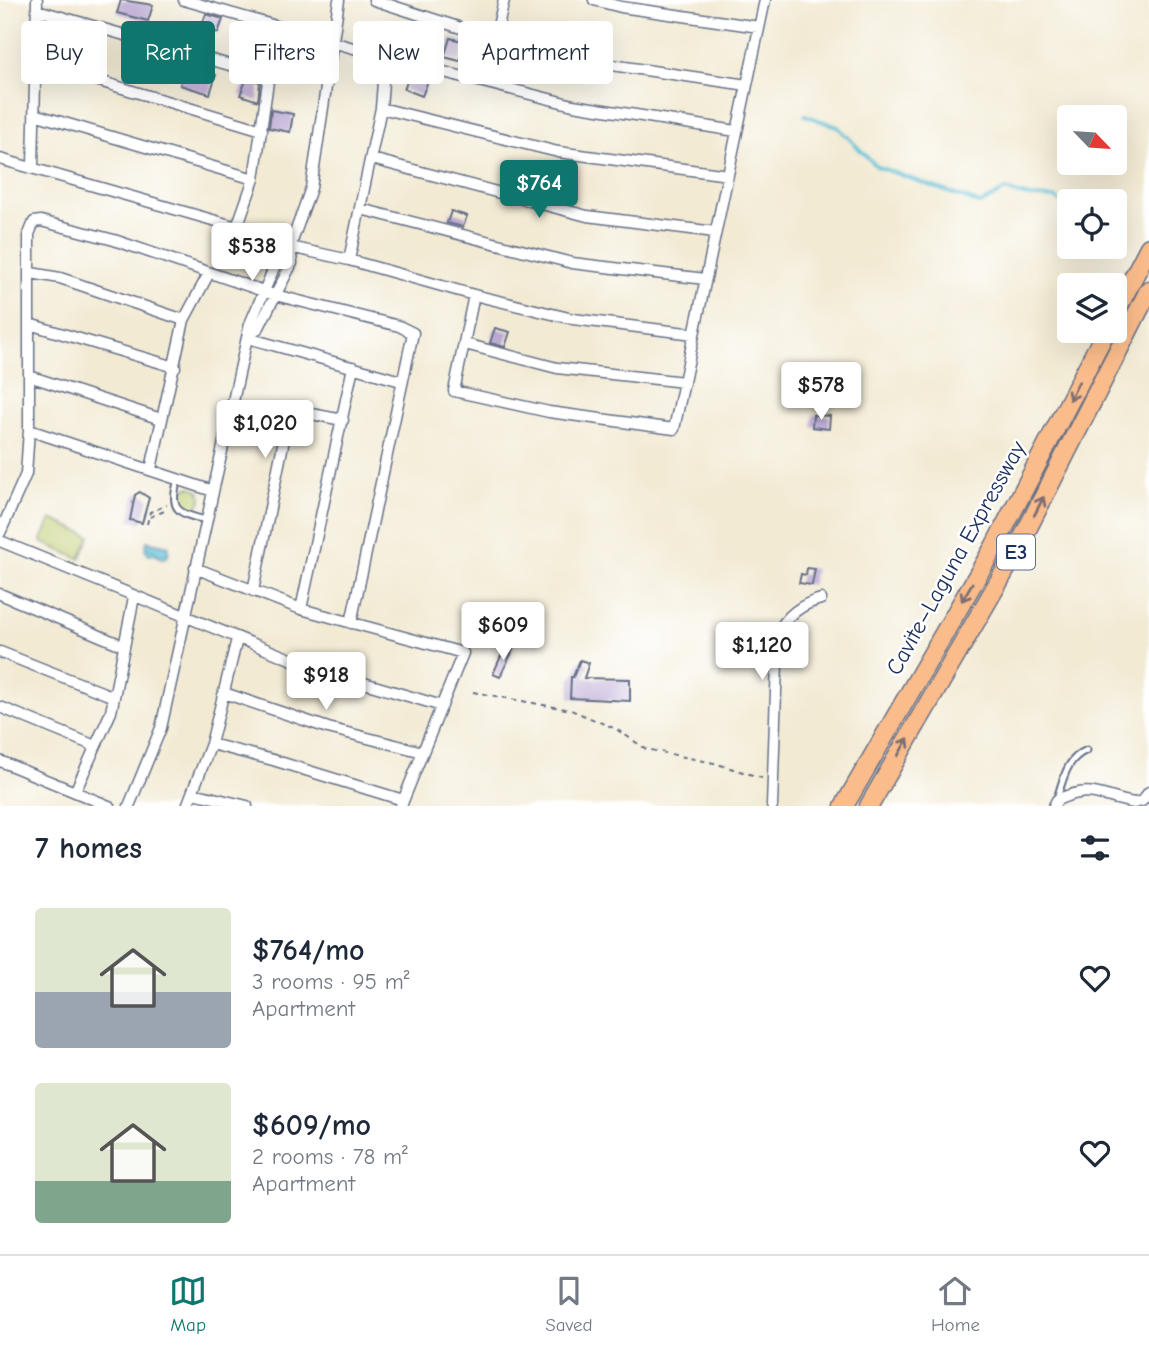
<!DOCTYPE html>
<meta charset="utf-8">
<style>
body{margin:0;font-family:"Comic Neue",sans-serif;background:#f6f6f7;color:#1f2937;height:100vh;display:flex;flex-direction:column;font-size:26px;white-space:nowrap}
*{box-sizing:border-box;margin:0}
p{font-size:23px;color:#747a83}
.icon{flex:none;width:38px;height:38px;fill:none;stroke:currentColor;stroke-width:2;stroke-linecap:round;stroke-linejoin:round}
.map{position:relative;height:806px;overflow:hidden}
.details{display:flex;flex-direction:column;background:#fff;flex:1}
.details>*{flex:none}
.hud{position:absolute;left:21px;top:21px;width:700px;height:63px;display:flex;gap:14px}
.needle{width:46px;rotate:115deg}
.buttons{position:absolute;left:1057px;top:105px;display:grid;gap:14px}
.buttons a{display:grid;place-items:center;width:70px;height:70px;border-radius:7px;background:#fff;box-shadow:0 7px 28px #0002;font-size:35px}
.price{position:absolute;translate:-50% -60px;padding:0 16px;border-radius:7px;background:#fff;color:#222;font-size:23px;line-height:46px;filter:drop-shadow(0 2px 4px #0008)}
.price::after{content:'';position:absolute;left:50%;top:42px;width:21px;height:16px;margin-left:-10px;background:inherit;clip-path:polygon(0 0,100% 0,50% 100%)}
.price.current{background:#0f766e;color:#fff}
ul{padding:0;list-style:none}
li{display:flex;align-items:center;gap:21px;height:175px;padding:0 35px}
li span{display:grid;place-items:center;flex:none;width:196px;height:140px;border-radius:7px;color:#555}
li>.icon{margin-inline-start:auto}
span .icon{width:84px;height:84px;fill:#fffc;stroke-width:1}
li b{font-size:30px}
h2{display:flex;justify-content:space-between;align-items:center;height:84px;padding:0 35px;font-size:30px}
.tag{padding:0 24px;border-radius:7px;background:#fff;box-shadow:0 7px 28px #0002;font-size:24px;line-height:63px}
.tag.current{background:#0f766e;color:#fff}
.menu{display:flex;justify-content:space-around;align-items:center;height:98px;border-top:2px solid #e0e1e3;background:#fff;font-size:19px;color:#747a83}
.menu a{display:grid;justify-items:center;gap:4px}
.menu .current{color:#0f766e}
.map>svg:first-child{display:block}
.garden{fill:#bfcc6e;stroke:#6d7e66;stroke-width:2}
.water{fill:url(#water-waves);stroke:#3a769a;stroke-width:2}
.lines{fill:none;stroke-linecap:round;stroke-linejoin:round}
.stream{stroke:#58bed6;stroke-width:3.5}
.building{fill:#baa7d2}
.lane-casing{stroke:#667087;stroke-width:9}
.street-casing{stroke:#667087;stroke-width:13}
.highway-casing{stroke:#667087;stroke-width:21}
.path{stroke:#667087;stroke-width:2;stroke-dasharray:5 5;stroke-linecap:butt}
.lane{stroke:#fff;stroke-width:5}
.street{stroke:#fff;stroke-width:10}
.highway{stroke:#fabc8b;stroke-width:18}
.oneway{stroke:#7f6e72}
.labels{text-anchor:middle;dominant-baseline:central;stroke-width:5;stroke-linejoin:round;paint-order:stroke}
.shield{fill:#fff;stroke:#5f6d8e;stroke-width:2}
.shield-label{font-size:21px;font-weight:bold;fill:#1b2f5e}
.street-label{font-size:23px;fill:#1b2f5e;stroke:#fff}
</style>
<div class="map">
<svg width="1149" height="806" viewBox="0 0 1149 806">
<defs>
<pattern id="water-waves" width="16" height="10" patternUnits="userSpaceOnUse" patternTransform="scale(1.75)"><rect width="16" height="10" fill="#58bed6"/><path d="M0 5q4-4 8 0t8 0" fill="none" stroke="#489bb1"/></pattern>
</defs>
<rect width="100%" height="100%" fill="#fff"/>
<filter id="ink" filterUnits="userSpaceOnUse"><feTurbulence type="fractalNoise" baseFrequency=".0143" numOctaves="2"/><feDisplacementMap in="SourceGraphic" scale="14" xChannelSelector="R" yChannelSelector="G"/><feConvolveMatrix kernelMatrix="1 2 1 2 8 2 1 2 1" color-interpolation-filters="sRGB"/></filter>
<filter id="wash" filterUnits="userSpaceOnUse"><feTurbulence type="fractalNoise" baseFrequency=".00686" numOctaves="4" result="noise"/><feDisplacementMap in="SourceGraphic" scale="28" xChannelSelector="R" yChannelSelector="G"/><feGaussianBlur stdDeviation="1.57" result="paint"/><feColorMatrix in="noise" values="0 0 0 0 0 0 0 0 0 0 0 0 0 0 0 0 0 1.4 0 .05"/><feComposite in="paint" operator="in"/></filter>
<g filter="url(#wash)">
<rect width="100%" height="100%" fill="#f2ead3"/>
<path class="garden" d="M179 498a11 11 0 1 1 22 0a11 11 0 1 1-22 0Z
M51 519 90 536 80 559 41 542Z"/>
<path class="water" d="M147 541 169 546 168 556 163 559 155 554 149 555 145 550Z"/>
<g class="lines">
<path class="stream" d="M805 115 838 127 876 166 981 204 1005 190 1030 197 1056 198 1069 209"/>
</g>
<g id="blocks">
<path class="building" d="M121 0 153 5 148 21 117 13Z
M206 14 223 19 218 33 201 27Z
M252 29 267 34 265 50 247 43Z
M450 38 466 42 460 61 444 57Z
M186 66 216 75 210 94 180 85Z
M411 71 430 76 422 96 404 89Z
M247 78 260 82 258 101 240 95Z
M271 110 293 114 290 132 269 128Z
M451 211 467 216 463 227 447 223Z
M495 328 510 332 505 347 490 343Z
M813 415 830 416 829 429 812 427Z
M140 492 149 498 142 523 130 520 135 495Z
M807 568 815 569 812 585 799 583 801 574 806 575Z
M505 647 513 650 500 677 493 674Z
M580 660 589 663 584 678 630 679V701L570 698 571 677H573Z"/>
</g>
</g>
<g filter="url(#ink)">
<use href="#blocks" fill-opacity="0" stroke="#667087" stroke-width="2"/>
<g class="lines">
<defs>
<path id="lane" d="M178 480C168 510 179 514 206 520
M1057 798C1064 778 1066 759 1087 750"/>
<path id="street" d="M184 0 385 57 573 105 736 131
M374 0 495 39 598 63 747 85
M594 0 621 7 759 27
M37 10 268 76
M495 39 504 0
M36 62 262 130
M381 108 558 152 728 175
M34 114 254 179
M0 159 237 227 290 247 349 260 474 295 573 319 694 334
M372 159 587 216 715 232
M33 166 37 0
M361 209 572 263 705 279
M237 227 254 179 276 26
M349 260 381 108 385 57
M31 273 60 278 184 320
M474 295 454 391 549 412 674 429 765 0
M29 324 175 367
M248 338 259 327 292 263 290 247 311 188 339 0
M248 338 401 381
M465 344 557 368 684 382
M29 376 161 419
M29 430 213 491
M151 469 184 320 208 275
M0 533 26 474 29 430V234L34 222 41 221 114 240 275 295 399 326 413 333 351 623
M0 541 310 667 442 706
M195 568 301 609 463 653 401 806
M253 591 290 410 343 420
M0 594 124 646
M301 609 353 367
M0 652 114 697
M224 693 328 728 423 752
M0 707 95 746
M211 744 273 760 403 800
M0 761 109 806
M75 792 111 712 134 597
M193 793 247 806
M129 806 161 728 250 324 279 256 290 247
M187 806 211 744 237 639
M772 806 778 634C785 616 802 604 821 599
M1054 806 1057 800C1093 784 1099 797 1134 803L1142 801 1149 792"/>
<path id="highway" d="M1115 313 1149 247
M844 806 994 547 1106 331
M869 806 1013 557 1149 290"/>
</defs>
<use href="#lane" class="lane-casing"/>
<use href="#street" class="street-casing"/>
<use href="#highway" class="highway-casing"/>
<path class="path" d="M150 517 167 510
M147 524 150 512 167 505
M473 692 571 710 616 729 646 749 714 763 762 778"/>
<use href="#lane" class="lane"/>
<use href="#street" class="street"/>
<use href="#highway" class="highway"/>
</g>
<defs><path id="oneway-shaft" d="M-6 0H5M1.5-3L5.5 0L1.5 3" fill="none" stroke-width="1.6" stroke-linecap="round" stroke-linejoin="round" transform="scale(1.75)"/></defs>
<g class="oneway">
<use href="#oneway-shaft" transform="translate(1074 391) rotate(117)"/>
<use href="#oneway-shaft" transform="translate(1039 506) rotate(-63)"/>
<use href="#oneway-shaft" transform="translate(967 592) rotate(120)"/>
<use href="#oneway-shaft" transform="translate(903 747) rotate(-60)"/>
</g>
</g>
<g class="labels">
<rect class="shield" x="997" y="534.5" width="38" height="35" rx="5"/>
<g class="shield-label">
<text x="1016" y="552">E3</text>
</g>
<g class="street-label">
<text transform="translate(956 558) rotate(-61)">Cavite–Laguna Expressway</text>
</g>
</g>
</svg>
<div class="buttons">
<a><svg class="needle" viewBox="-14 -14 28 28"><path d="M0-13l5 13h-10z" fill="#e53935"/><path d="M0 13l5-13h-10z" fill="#747a83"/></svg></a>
<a><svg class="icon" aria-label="locate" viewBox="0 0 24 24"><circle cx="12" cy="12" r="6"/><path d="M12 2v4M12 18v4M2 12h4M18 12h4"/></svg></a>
<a><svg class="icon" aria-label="layers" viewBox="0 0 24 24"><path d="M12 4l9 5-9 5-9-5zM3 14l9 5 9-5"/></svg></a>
</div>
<b class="price current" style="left:539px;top:220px">$764</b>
<b class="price" style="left:252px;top:283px">$538</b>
<b class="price" style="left:821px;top:422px">$578</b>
<b class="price" style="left:265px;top:460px">$1,020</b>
<b class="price" style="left:503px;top:662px">$609</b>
<b class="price" style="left:762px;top:682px">$1,120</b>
<b class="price" style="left:326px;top:712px">$918</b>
<div class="hud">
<a class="tag">Buy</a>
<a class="tag current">Rent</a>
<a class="tag">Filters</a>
<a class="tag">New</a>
<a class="tag">Apartment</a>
</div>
</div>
<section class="details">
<h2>7 homes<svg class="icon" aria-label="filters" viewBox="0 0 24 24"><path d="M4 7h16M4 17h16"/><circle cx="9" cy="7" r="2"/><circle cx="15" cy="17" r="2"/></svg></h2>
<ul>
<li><span style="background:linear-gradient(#dfe7d0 60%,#9aa5b1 0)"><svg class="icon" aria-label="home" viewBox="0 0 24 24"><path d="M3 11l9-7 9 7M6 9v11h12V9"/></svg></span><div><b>$764/mo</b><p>3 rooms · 95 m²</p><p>Apartment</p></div><svg class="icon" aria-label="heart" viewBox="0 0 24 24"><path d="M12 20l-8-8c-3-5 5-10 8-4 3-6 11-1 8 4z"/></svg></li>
<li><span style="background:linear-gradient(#dfe7d0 70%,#7fa58c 0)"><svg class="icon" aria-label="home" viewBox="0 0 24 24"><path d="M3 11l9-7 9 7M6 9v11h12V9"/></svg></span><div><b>$609/mo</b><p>2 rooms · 78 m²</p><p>Apartment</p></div><svg class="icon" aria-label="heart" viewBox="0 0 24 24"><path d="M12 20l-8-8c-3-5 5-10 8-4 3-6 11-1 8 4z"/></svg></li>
</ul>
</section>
<nav class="menu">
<a class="current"><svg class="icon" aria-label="map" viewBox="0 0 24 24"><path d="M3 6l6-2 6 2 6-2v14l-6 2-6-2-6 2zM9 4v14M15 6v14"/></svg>Map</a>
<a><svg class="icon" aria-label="saved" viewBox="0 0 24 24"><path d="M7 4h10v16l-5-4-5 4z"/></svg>Saved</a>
<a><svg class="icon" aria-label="home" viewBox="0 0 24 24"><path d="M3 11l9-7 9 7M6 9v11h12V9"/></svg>Home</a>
</nav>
